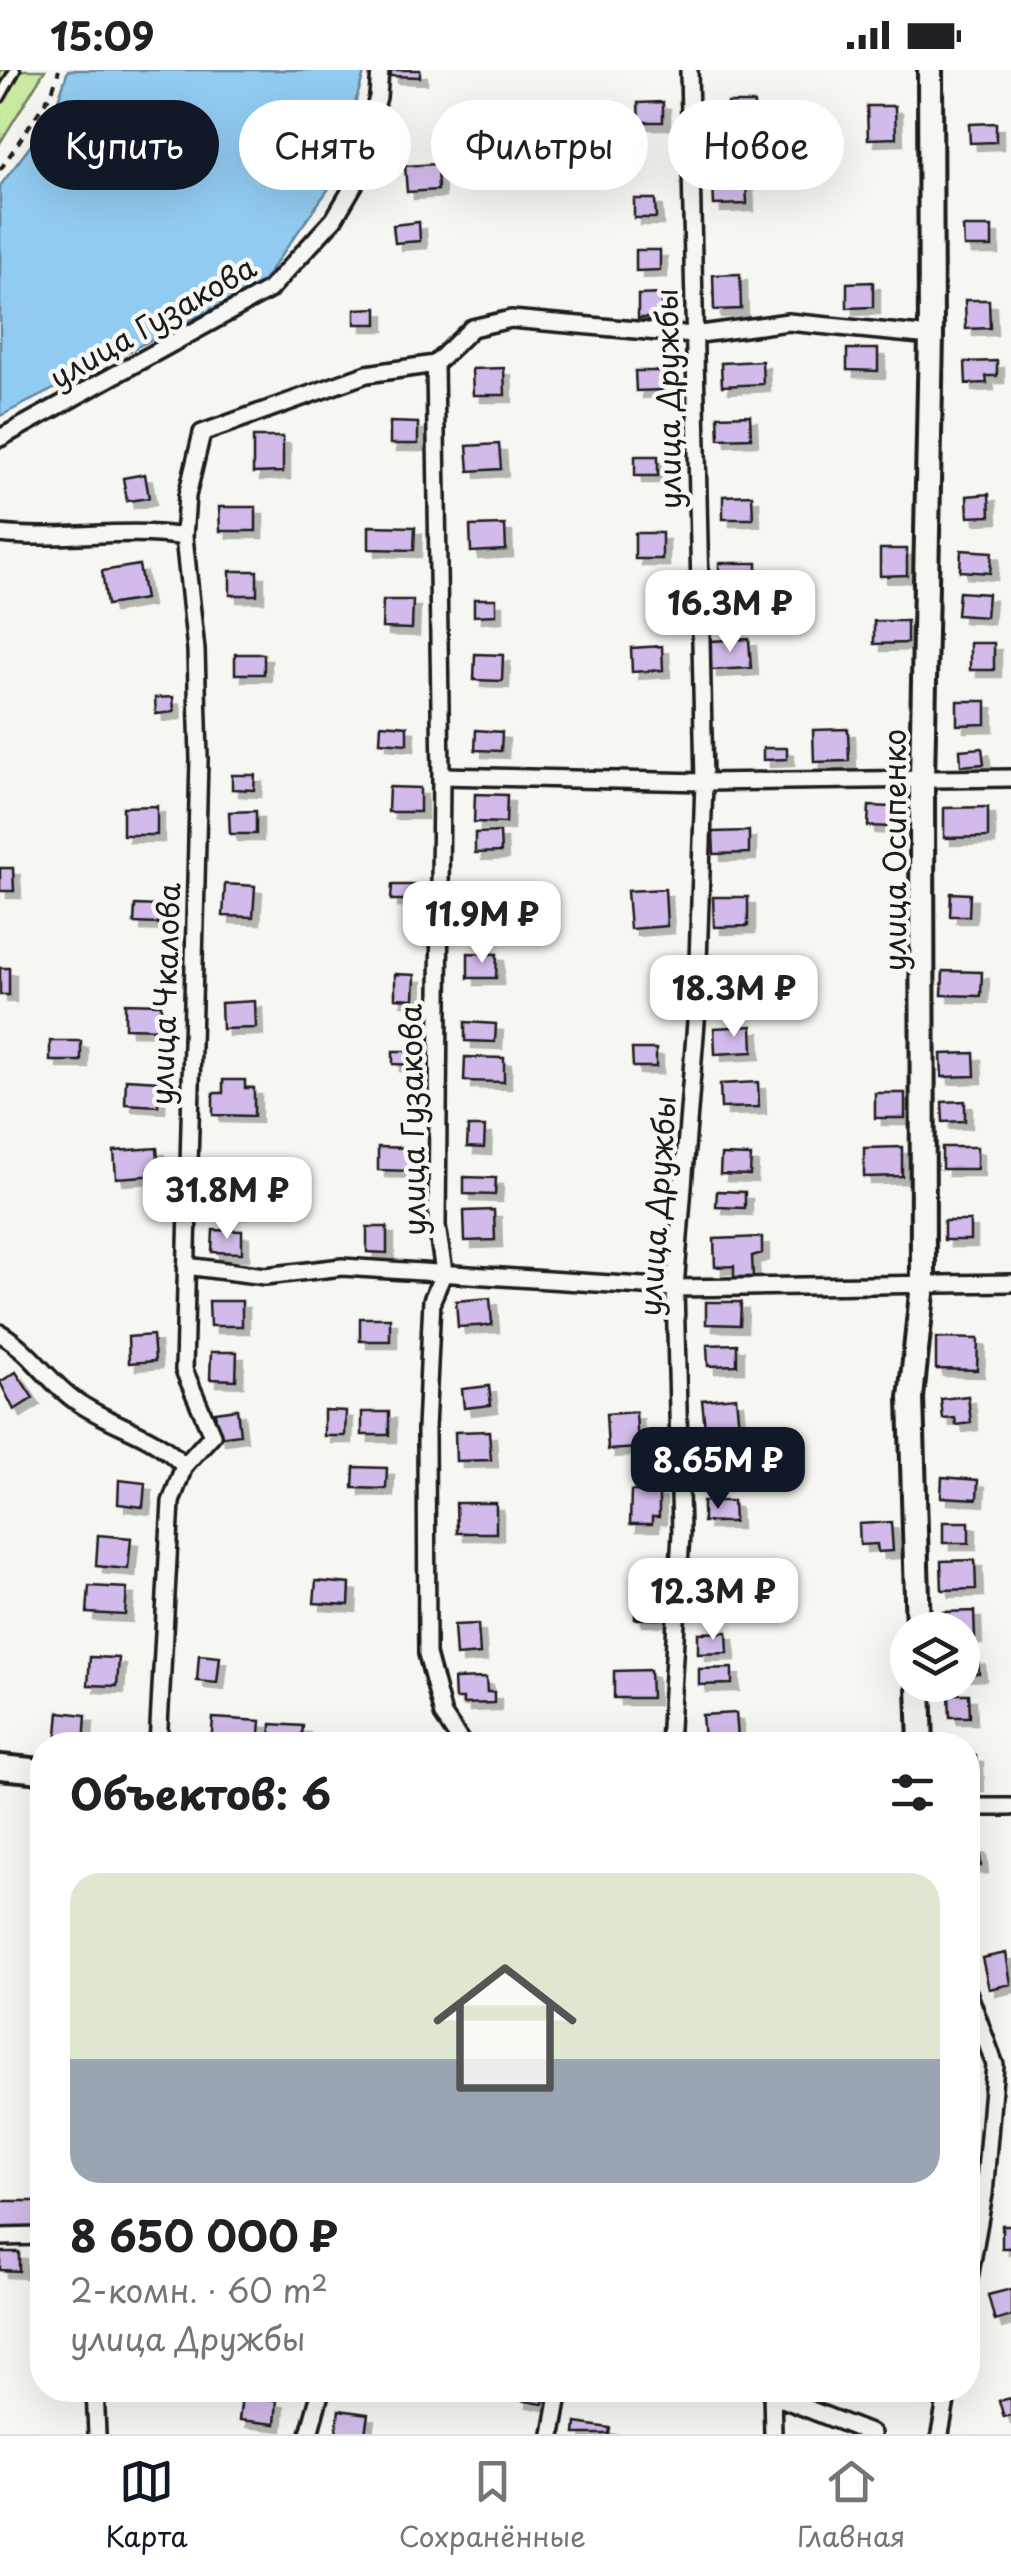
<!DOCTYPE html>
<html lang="ru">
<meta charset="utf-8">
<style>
body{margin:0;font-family:"Playpen Sans",sans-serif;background:#f6f6f6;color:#202124;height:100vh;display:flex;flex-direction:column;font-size:38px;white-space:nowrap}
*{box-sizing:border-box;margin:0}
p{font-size:32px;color:#757577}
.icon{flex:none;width:55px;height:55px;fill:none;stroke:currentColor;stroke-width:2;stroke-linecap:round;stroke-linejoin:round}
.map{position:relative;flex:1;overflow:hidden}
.sheet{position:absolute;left:30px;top:1662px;width:950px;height:670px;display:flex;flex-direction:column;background:#fff;border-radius:40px;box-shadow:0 10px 40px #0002}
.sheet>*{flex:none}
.banner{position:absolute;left:30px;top:30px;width:952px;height:90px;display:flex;gap:20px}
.controls{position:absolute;left:890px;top:1542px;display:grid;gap:20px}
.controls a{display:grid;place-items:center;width:90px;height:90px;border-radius:50%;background:#fff;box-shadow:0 10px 40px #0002;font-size:50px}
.price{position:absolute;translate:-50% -85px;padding:0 22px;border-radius:20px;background:#fff;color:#222;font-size:32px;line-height:65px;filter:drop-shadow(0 2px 5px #0008)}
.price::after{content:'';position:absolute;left:50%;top:60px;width:30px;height:22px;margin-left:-15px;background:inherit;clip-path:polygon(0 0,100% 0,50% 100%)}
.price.on{background:#111827;color:#fff}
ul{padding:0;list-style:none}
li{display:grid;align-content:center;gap:20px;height:530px;padding:0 40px}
li span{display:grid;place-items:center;height:310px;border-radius:30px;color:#555}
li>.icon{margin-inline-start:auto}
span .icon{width:180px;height:180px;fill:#fffc;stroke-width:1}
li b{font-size:42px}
h2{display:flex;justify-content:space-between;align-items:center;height:120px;padding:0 40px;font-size:42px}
.chip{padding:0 35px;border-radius:45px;background:#fff;box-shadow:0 10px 40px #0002;font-size:35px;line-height:90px}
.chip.on{background:#111827;color:#fff}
.status{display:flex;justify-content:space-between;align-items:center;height:70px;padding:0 50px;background:#fff;direction:ltr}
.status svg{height:28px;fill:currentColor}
.dock{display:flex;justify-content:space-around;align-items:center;height:140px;border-top:2px solid #e0e0e0;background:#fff;font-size:28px;color:#757577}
.dock a{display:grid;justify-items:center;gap:5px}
.dock .on{color:#111827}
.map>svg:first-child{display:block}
.green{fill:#c9e9a1;stroke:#72825e;stroke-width:2.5}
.water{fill:#92cbf1;stroke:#63859c;stroke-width:2.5}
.building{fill:#d2bbea;stroke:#1c1c1c;stroke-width:2.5;filter:url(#shadow)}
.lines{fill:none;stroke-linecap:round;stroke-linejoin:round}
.service-casing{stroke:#1c1c1c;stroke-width:15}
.minor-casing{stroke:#1c1c1c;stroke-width:22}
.secondary-casing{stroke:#1c1c1c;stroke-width:30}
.path{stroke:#1c1c1c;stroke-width:4;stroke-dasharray:8 8;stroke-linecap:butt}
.service{stroke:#f6f6f2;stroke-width:8}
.minor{stroke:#f6f6f2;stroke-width:15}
.secondary{stroke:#f6f6f2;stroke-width:22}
.labels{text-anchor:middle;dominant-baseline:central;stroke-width:9;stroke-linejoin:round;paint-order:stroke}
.street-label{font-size:30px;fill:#1c1c1c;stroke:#f6f6f2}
</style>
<div class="status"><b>15:09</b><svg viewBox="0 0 49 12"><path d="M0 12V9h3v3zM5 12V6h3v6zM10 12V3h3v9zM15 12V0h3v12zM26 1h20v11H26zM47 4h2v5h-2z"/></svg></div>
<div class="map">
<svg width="1011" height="2364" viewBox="0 0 1011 2364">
<defs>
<filter id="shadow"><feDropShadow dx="7" dy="7" stdDeviation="0" flood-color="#0004"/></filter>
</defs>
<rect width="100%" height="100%" fill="#f6f6f2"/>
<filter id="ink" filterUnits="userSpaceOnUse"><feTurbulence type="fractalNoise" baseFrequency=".01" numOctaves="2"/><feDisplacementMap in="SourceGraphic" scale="20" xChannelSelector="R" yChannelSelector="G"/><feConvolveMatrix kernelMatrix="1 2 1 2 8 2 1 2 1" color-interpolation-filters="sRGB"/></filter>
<g filter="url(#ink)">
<path class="green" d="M0 0H45L0 73Z"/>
<path class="water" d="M68 0H365L330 117 260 215 0 346V116L53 46Z"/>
<path class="building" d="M391 0H420V7L391 6Z
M663 32V52H639L638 33Z
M728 33H754V53L728 54Z
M867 36H895L896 68 868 69Z
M996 53V72L970 73 969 54Z
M437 94 438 120 407 122 405 96Z
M746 111 747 134 714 135 713 113Z
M634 129H655L656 148H634Z
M419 152 420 171 395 173 393 155Z
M963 157H992V177H964Z
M636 180H660V200L636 201Z
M740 204 741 239 714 240 713 205Z
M873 212V237L847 238V213Z
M661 224V248H638V225Z
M965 230H989L990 258 966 259Z
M377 238V254H355V239Z
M847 279H878V301L847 300Z
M762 291 763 314 722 316 721 293Z
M997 291V306H986L987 313 966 314 965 292Z
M504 298 505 325H473L472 299Z
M635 301H661L662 320 636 321Z
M750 345 751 368 719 369 718 346Z
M390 352 418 353V374H390Z
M253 367H283V402L253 403Z
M499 374 501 399 469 401 467 376Z
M635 386H658V406H635Z
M145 404 149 428 127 431 123 408Z
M989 424 990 446 968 447 967 426Z
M752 425 753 449H723V426Z
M219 437H256V461H220Z
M505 455 506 480 471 482 470 456Z
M369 456 415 457 414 480 369 479Z
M635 463H662V489H635Z
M880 479H907V505L880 506Z
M961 480 992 482 990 503 960 501Z
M719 493H757V515L719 514Z
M139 495 145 529 107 535 102 501Z
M230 501H257V525H230Z
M959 522 988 524 986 547 957 545Z
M474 529H496V545L474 546Z
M383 530H413L412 559 382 558Z
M874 551H907V573L874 574Z
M749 569 751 598 710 600 709 571Z
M970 573H994V600H970Z
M662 576 663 600 632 602 631 578Z
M235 584H264V604H235Z
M475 584 503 585 502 611 474 610Z
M173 627 174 642 156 644 155 628Z
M957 631H986V654L957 655Z
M381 654 407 656V674L380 672Z
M848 659 849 691 814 692 813 660Z
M476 660 502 662 501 681 475 680Z
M763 678H787V689L763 690Z
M982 678 984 694 961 696 960 680Z
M232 705H255L254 720 232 719Z
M389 717 420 718V742H388Z
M475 724 507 725 506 753 474 752Z
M157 736V765H123V737Z
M869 736 892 737V757L868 756Z
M988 737V767L944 768V738Z
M256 741V764H230L229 742Z
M749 761V783L714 784 713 762Z
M500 762 501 782 475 783V763Z
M0 798H13L14 821H0Z
M225 814 255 816 253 847 223 846Z
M392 815H414L413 830H391Z
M665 819 667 856 630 859 627 821Z
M951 823 970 824 969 846H950Z
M713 827H748V856L714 857Z
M135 835 159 836 158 854 134 853Z
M468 883 497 884 496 908H468Z
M752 887 754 913 717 916 715 889Z
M0 898H9V925H0Z
M943 901 982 902 981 926 942 925Z
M395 904 415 905 414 929 395 928Z
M255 931 256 958 222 959 221 933Z
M125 933 161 934V959L125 958Z
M465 952 496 954 495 972 465 971Z
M752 956 753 982 715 984 714 958Z
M50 971H81V991H50Z
M632 979H656V997H633Z
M393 981H415V995L393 994Z
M974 983 975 1006 942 1007 941 984Z
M465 987 504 988V1012L464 1011Z
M126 1009 159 1011 158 1036 125 1034Z
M223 1010H245V1018H254V1046L213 1045V1023H223Z
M758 1012 759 1037 721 1038 720 1014Z
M875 1023H905V1048H875Z
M965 1031V1051L943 1052 942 1032Z
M468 1057H485L484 1078 467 1077Z
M378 1077 411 1078V1101L378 1100Z
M902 1077V1106L864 1107V1078Z
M942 1077H977V1099H942Z
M157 1078 159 1105 116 1108 114 1081Z
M721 1085 751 1086 750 1105 720 1104Z
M212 1093 241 1094 240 1116 212 1115Z
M464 1107 496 1108 495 1125 464 1124Z
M717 1121 745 1122V1138L716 1137Z
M494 1140 495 1170 465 1171 464 1141Z
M944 1151H970V1170H944Z
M367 1157H387V1183L367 1182Z
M213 1160 242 1161V1183L212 1182Z
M762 1167V1183L752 1186 753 1207H734V1196L715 1197 714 1169Z
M490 1228 492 1255 458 1257 456 1231Z
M209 1231H242V1256H210Z
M706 1232H741L740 1255 706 1254Z
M360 1248H390V1271H360Z
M153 1265 155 1291 129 1293 128 1267Z
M936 1268 978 1269 977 1300 936 1299Z
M737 1274V1295L708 1296 707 1275Z
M211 1282H237L236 1310 210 1309Z
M16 1302 33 1328 14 1340 0 1312Z
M489 1316 491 1335 464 1338 462 1319Z
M968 1326 971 1353 956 1355 955 1348 943 1349 941 1329Z
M736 1327 739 1356 705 1359 702 1330Z
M237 1339 240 1364 218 1367 215 1342Z
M324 1340 346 1341 345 1366H324Z
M362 1342H389V1365H362Z
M636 1342 638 1378 608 1380 606 1344Z
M489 1361 491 1390 456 1391 455 1362Z
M354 1397 387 1398 386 1419 353 1418Z
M942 1407 978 1410 977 1429 941 1427Z
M119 1410 145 1413 143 1437 118 1434Z
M631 1421H659V1447H652V1454H630Z
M703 1431H733L734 1452H703Z
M456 1433H496V1463H457Z
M891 1452 893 1481 878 1482 877 1474 860 1475 859 1454Z
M943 1452H969V1473H943Z
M98 1465 131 1468 128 1499 96 1496Z
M975 1490 976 1519 942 1520 941 1491Z
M730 1499 731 1522 700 1523 699 1500Z
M316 1511 350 1514 349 1535 314 1533Z
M89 1516 127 1518 125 1545 87 1543Z
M635 1535H661V1549H635Z
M974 1541 975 1567H962V1560H944L943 1542Z
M478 1554 480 1584 456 1586 454 1555Z
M727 1562 728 1583 698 1584V1563Z
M199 1585 220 1587 217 1613 197 1611Z
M90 1587 119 1588 117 1616 88 1615Z
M962 1588H978L979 1603 962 1604Z
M732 1598V1614L699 1615V1599Z
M650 1600 651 1628H614V1601Z
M486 1608 487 1622H494V1633L463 1634V1629H455L454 1609Z
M949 1624H969L970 1647H950Z
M59 1642 86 1645 84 1675H56Z
M736 1643 738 1668 704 1670 702 1645Z
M213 1648 261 1651 259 1675H211Z
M271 1654 303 1656 301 1675H270Z
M968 1686H976L977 1715 968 1716Z
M979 1777 981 1796 968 1797V1778Z
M1006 1883 1011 1914 989 1919 982 1888Z
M0 2131H37V2158H0Z
M1002 2155H1011V2178H1002Z
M0 2182H19V2201L0 2200Z
M1011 2219V2246L995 2251 988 2225Z
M521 2320H546L543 2334 520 2330Z
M242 2326 277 2330 275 2354 239 2350Z
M1011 2328V2345L1004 2347 999 2331Z
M339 2340 368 2344 365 2364 336 2362Z
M576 2353 610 2358 609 2364H575Z"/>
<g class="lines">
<defs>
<path id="service" d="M0 27 15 0"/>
<path id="minor" d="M435 294 441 706 437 1156 444 1202 432 1230 426 1359 427 1584 443 1645 463 1675
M0 368 269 220 334 149 354 115 378 27 380 0
M0 464C61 471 124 457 184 467
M441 706 704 712 1011 708
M186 1196 265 1206 342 1197 675 1218 1011 1213
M0 1263C33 1283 48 1312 76 1331 113 1357 153 1362 184 1396
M158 1675 171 1432 184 1396 212 1365 184 1300 199 689 196 580 184 467 187 426 202 363 367 304 435 294 472 258 511 249 693 265 788 252 931 266
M669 1675 681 1463 675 1218 696 952 704 712 689 0
M968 1737H1011
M968 1922 995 1995 984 2124 968 2214
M0 2167 42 2166
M95 2320 97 2364
M772 2320 773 2364
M775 2326 872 2364
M309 2364 321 2320
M552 2364 560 2320
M940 2364 948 2320"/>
<path id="secondary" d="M918 1560 911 1328 923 1214 922 710 931 266 930 0
M919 1615 921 1675
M0 1697 42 1701"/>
</defs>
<use href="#service" class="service-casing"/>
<use href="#minor" class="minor-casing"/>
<use href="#secondary" class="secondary-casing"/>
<path class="path" d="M0 100 52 22 59 0"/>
<use href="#service" class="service"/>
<use href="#minor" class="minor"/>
<use href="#secondary" class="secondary"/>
</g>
</g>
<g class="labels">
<g class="street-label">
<text transform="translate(152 251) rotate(-30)">улица Гузакова</text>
<text transform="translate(667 329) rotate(-91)">улица Дружбы</text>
<text transform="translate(893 780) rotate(-90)">улица Осипенко</text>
<text transform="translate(164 924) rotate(-88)">улица Чкалова</text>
<text transform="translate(411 1050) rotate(-91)">улица Гузакова</text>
<text transform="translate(656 1136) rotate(-86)">улица Дружбы</text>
</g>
</g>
</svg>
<div class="controls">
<a><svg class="icon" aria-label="layers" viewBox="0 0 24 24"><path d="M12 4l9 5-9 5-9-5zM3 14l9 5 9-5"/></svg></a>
</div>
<b class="price" style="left:730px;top:585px">16.3M ₽</b>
<b class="price" style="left:482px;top:896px">11.9M ₽</b>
<b class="price" style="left:734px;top:970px">18.3M ₽</b>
<b class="price" style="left:227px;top:1172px">31.8M ₽</b>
<b class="price on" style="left:718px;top:1442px">8.65M ₽</b>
<b class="price" style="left:713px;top:1573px">12.3M ₽</b>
<div class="banner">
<a class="chip on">Купить</a>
<a class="chip">Снять</a>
<a class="chip">Фильтры</a>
<a class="chip">Новое</a>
</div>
<section class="sheet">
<h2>Объектов: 6<svg class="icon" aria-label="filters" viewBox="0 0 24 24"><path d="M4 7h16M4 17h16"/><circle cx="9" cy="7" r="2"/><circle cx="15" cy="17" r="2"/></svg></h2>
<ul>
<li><span style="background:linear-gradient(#dfe7d0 60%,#9aa5b1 0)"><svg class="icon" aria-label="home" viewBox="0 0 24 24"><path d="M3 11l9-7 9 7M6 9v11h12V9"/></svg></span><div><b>8 650 000 ₽</b><p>2-комн. · 60 m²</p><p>улица Дружбы</p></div></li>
</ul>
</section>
</div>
<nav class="dock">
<a class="on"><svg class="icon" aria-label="map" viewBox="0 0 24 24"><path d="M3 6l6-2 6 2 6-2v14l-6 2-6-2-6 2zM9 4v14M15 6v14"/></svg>Карта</a>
<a><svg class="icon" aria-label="saved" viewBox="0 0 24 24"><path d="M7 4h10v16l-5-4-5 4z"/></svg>Сохранённые</a>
<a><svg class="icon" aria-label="home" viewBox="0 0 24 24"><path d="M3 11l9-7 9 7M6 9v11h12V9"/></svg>Главная</a>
</nav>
